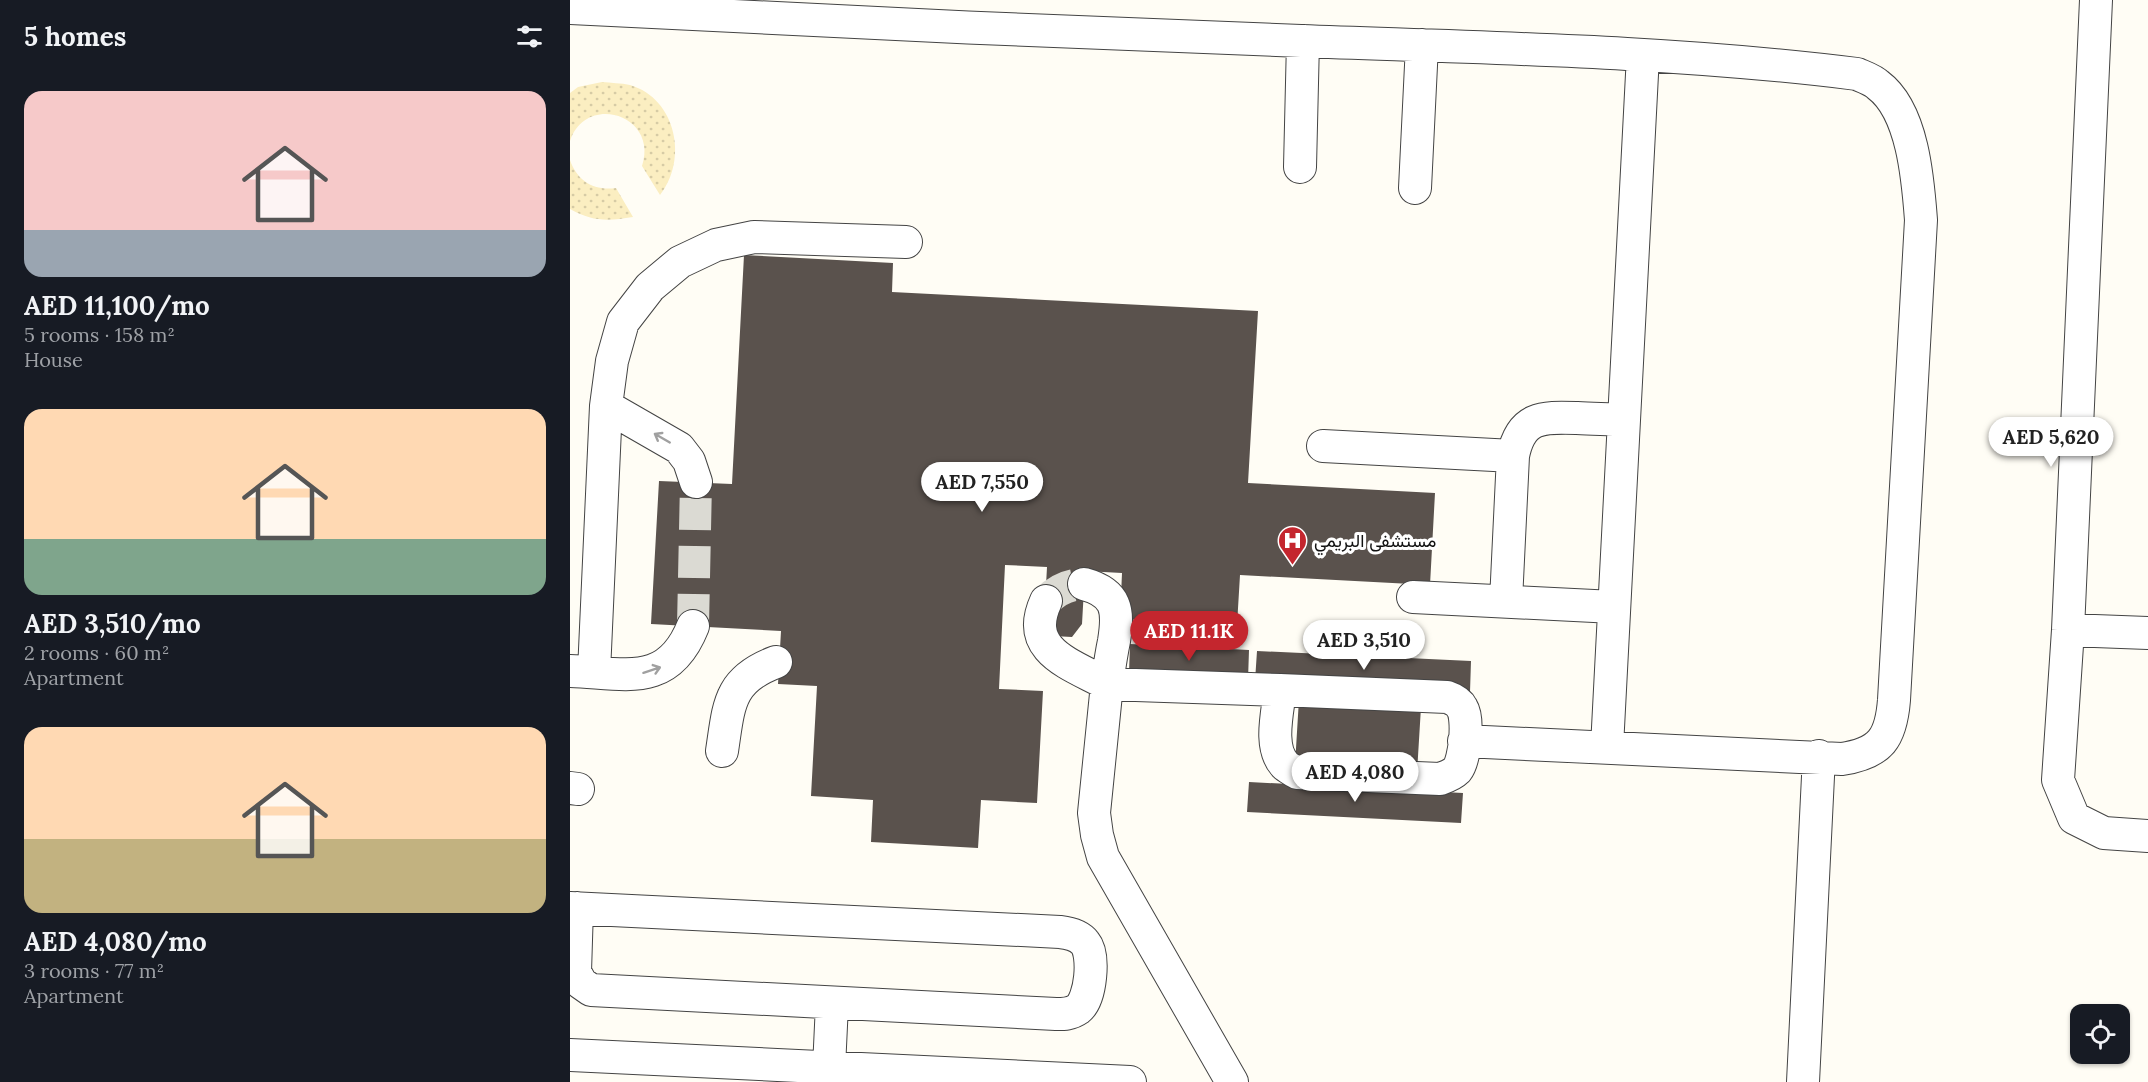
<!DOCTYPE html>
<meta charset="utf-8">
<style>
body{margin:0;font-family:Lora,Vazirmatn,serif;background:#20242c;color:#f1f3f6;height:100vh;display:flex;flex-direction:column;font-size:22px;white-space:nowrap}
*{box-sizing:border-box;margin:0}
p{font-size:20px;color:#9ea1a6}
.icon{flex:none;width:33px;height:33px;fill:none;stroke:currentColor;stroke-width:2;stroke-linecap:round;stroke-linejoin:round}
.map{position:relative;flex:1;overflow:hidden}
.panel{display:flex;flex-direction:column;background:#171b24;width:570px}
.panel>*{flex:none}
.buttons{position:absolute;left:1500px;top:1004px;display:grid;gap:12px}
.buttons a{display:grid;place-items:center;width:60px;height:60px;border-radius:12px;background:#171b24;box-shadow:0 2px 4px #0004;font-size:30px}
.price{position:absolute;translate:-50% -51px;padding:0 14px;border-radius:21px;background:#fff;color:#222;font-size:20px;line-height:39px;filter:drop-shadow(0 2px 3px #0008)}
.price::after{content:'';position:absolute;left:50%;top:36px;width:18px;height:14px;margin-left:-9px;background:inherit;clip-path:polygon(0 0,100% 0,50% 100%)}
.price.current{background:#c4262e;color:#fff}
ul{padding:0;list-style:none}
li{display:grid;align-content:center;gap:12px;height:318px;padding:0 24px}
li span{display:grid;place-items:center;height:186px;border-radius:18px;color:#555}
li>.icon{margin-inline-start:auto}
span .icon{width:108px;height:108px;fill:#fffc;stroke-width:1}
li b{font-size:26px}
h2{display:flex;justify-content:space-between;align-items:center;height:72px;padding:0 24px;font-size:26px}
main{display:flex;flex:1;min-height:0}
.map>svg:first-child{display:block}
.sand{fill:url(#sand-dots)}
.building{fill:#5a524d}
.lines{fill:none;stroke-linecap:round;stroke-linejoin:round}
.minor-tunnel{stroke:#dbdad3;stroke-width:32;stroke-dasharray:32 16;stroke-linecap:butt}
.minor-casing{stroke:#444;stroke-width:34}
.minor{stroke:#fff;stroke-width:32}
.oneway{stroke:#a0a0a0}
.labels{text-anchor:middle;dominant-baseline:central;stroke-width:6;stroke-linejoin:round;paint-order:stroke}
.poi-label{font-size:18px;fill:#111;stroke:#fff;text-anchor:start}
</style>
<main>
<section class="panel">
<h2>5 homes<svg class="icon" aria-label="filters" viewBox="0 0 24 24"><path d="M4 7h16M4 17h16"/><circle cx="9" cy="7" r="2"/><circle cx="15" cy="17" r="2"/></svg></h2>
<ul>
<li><span style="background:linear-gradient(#f6c9c9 75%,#9aa5b1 0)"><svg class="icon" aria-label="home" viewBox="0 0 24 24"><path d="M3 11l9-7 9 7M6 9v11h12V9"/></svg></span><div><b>AED 11,100/mo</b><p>5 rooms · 158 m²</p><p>House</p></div></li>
<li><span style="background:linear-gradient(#ffd9b3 70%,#7fa58c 0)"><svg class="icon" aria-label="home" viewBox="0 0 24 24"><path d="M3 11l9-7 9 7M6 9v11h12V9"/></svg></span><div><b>AED 3,510/mo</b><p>2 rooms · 60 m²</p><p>Apartment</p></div></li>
<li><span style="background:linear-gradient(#ffd9b3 60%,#c2b280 0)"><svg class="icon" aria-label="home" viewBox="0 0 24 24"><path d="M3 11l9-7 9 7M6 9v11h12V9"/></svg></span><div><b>AED 4,080/mo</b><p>3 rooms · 77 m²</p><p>Apartment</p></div></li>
</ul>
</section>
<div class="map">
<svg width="1578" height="1082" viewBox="0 0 1578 1082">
<defs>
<pattern id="sand-dots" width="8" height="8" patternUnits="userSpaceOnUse" patternTransform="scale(1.5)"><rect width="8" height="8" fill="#fbeec1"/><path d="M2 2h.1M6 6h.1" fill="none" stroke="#d6cba5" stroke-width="1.8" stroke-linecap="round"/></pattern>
</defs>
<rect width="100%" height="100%" fill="#fffdf5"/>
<path class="sand" d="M32 82C41 83 51 83 60 85 107 99 118 160 90 195L72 166C89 115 16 92 0 141V93L8 87Z
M0 160C7 181 24 191 46 188L63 217C38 221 23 222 0 209Z"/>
<path class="building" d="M174 255 323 263 322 292 688 311 678 483 865 493 860 585 670 575 667 625 550 619 552 573 515 571 512 624 502 637 483 636 474 622 477 567 435 565 429 689 473 691 467 803 411 800 408 848 301 842 303 800 241 796 247 686 208 684 211 631 81 624 89 481 162 484Z
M560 644 679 650 678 680 559 673Z
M687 651 901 661 900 692 685 681Z
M729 699 851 707 847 773 725 765Z
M679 782 893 793 891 823 677 812Z"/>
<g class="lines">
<path class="minor-tunnel" d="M476 601C488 589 497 585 514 584
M123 626 126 482"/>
<defs>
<path id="minor" d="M1526 0 1498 630 1488 780 1504 818 1534 833 1578 836
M0 8C244 21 487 32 731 41 916 48 1104 51 1287 74 1294 77 1303 80 1308 85 1343 111 1348 180 1351 220L1324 700C1321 738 1311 753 1272 759L894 741
M730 167 733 41
M845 188 852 45
M36 406 109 448 119 461 126 482
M753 446 943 456
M843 597 1044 607
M476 601C453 651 501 664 537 684 539 670 541 655 544 641 549 610 547 593 514 584
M936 601 943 456C951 416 972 417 1007 418 1023 419 1038 419 1054 420
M1498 630 1578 633
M0 671C55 673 98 689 123 626
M24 672 36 406 42 361 53 322 80 287 110 262 146 245 184 237 336 242
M710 690 877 697C883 699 889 702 892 708 899 719 895 760 887 770 882 775 876 777 870 779L727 773C723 770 718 768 715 765 698 747 708 711 710 690Z
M1037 747 1073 55
M152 751C159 705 158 680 206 662
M0 788 8 789
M0 908 490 932C499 933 509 935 515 943 525 955 521 999 508 1009 501 1014 494 1014 486 1014L21 990 11 983 5 972 7 908
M0 1055 560 1082
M259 1068 262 1004
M662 1082 533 857 527 835 524 813 537 684 710 690
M1233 1082 1249 756"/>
</defs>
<use href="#minor" class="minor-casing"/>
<use href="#minor" class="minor"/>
</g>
<defs><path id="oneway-shaft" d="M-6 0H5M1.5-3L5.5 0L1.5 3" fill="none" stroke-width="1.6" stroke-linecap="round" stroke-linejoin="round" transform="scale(1.5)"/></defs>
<g class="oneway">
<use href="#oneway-shaft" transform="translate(92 438) rotate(-150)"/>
<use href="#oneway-shaft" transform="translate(82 670) rotate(-18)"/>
</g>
<defs>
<symbol id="hospital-pin" viewBox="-11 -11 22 30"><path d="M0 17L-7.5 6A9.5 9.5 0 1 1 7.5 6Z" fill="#c4262e" stroke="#fff"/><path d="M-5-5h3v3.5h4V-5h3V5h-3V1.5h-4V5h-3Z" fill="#fff"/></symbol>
</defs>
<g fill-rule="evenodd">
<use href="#hospital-pin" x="706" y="524" width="33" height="45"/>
</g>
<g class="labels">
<g class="poi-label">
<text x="744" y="540">مستشفى البريمي</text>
</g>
</g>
</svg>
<div class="buttons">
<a><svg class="icon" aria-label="locate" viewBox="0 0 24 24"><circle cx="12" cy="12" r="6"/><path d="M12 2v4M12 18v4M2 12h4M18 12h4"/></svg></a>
</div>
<b class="price" style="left:1481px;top:468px">AED 5,620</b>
<b class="price" style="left:412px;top:513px">AED 7,550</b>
<b class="price current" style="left:619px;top:662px">AED 11.1K</b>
<b class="price" style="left:794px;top:671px">AED 3,510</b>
<b class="price" style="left:785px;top:803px">AED 4,080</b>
</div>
</main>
